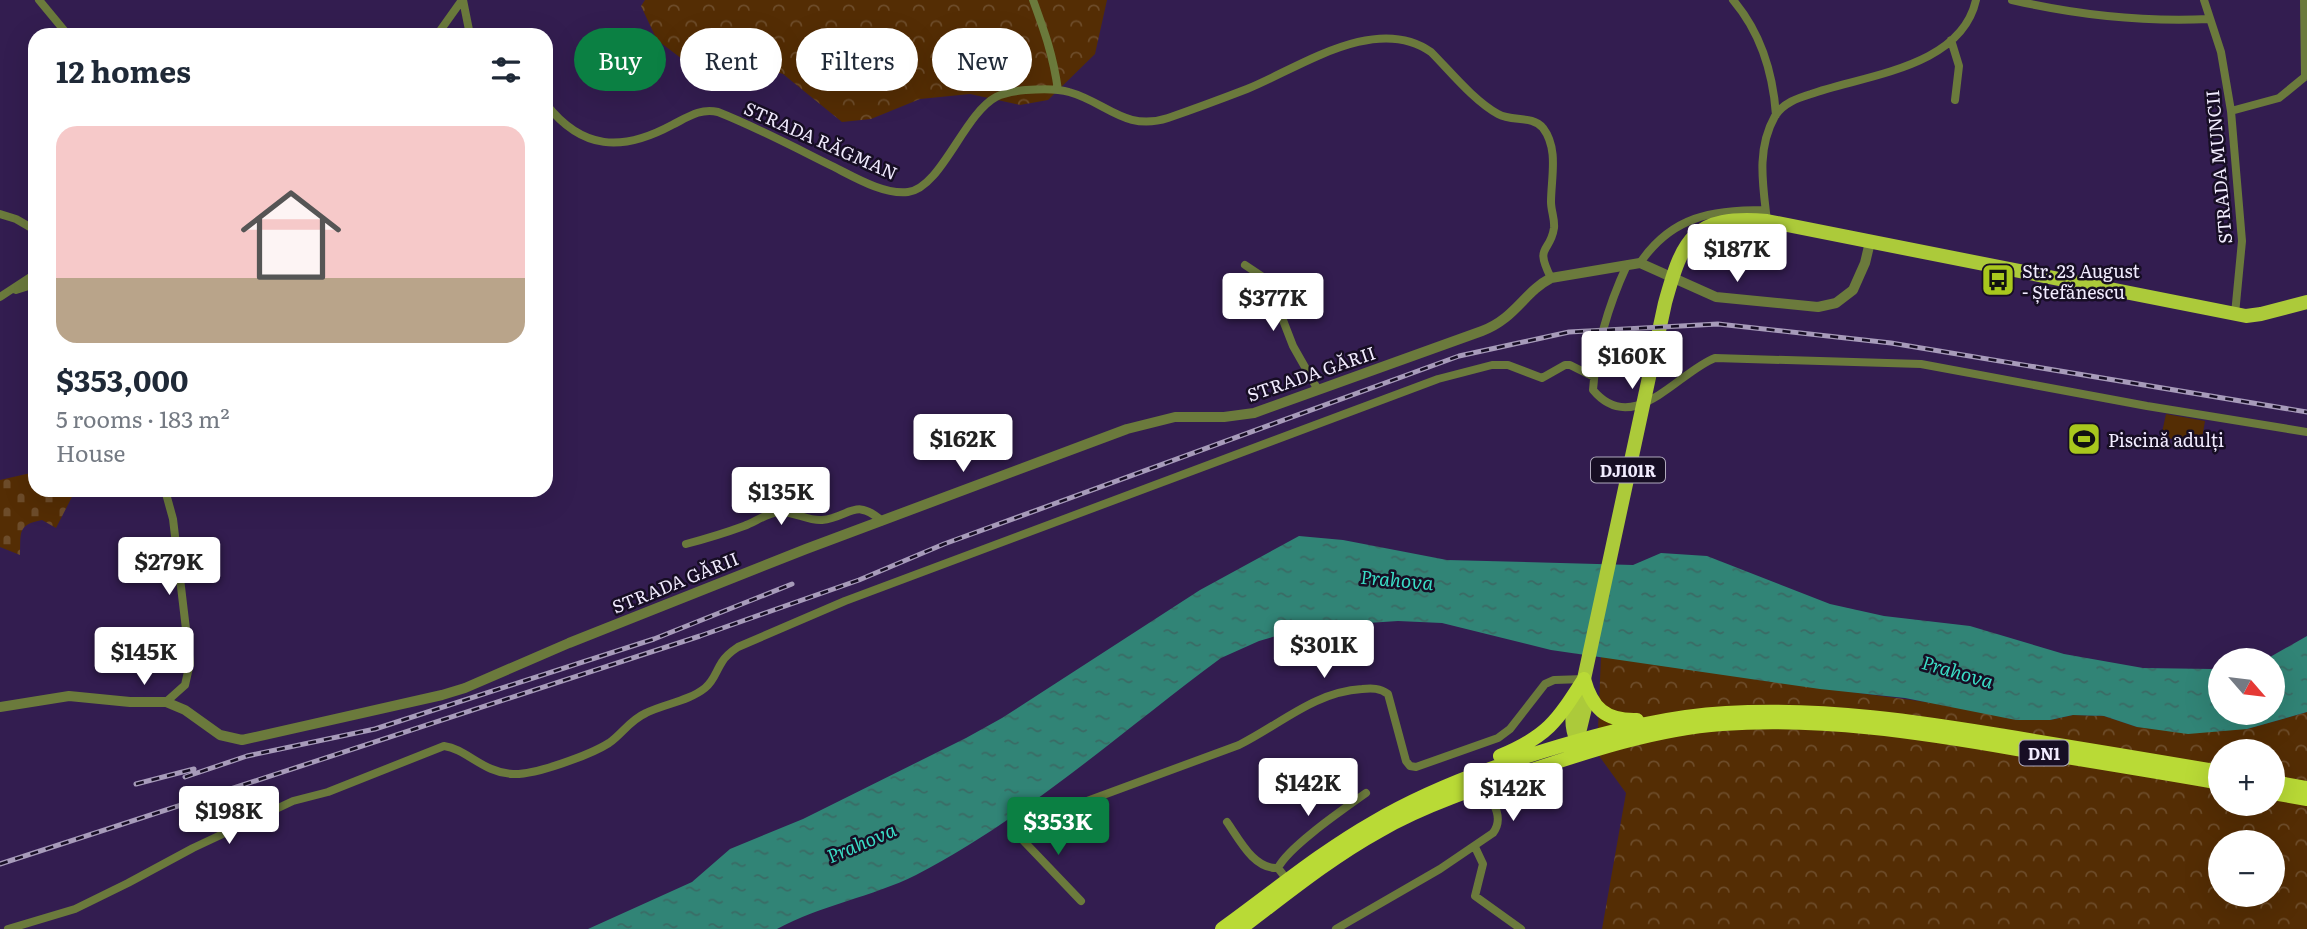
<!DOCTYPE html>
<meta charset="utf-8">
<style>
body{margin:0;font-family:Literata,serif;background:#f2f2f3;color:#1f2937;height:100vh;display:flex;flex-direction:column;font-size:26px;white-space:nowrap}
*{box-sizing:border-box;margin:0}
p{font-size:23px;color:#747a83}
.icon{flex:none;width:38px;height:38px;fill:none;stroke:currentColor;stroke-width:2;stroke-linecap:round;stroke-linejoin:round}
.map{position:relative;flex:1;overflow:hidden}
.drawer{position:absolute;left:28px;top:28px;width:525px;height:469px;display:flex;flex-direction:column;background:#fff;border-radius:21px;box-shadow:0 7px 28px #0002}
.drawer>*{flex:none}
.banner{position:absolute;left:574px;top:28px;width:665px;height:63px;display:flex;gap:14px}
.needle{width:46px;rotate:118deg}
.controls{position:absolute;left:2208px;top:648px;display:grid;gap:14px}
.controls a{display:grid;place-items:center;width:77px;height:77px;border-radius:50%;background:#fff;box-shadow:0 7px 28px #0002;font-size:35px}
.price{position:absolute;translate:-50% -60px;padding:0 16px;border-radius:7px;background:#fff;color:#222;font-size:23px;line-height:46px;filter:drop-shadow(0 2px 4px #0008)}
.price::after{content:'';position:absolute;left:50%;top:42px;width:21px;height:16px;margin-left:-10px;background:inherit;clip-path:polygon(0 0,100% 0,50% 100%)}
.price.selected{background:#0b8043;color:#fff}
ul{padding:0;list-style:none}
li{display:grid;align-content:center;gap:14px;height:371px;padding:0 28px}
li span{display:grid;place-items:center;height:217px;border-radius:21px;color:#555}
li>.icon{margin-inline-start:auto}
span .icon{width:126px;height:126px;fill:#fffc;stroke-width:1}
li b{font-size:30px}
h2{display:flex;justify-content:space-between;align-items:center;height:84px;padding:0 28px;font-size:30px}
.tag{padding:0 24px;border-radius:32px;background:#fff;box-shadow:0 7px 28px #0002;font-size:24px;line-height:63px}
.tag.selected{background:#0b8043;color:#fff}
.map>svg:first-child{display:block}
.forest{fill:url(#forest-crowns);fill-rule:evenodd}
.cemetery{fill:url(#cemetery-stones)}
.park{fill:#542d04}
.water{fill:url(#water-ripples)}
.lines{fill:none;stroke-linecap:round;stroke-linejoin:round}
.minor{stroke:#6b7a3c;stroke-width:8}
.tertiary{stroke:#6b7a3c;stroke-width:10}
.primary{stroke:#acca3a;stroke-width:14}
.trunk{stroke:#b9da36;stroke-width:14}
.rail-casing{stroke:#a79bba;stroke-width:5}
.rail{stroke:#170e24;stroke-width:2.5;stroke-dasharray:8;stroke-linecap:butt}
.labels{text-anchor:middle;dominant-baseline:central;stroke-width:5;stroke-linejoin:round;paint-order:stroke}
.shield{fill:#170e24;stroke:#b0a9bd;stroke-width:2}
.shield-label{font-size:16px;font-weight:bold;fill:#f1ebfe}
.street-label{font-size:18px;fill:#f1ebfe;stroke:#170e24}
.poi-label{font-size:18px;fill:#f1ebfe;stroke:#170e24;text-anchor:start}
.water-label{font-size:19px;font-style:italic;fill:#3adcc5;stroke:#170e24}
</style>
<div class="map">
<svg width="2307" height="929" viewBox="0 0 2307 929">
<defs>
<pattern id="forest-crowns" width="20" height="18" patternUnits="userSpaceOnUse" patternTransform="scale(1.75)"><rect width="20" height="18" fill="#542d04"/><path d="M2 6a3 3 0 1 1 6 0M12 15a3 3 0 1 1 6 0" fill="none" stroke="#6d4c2a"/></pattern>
<pattern id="cemetery-stones" width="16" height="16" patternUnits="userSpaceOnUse" patternTransform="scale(1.75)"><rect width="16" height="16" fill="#542d04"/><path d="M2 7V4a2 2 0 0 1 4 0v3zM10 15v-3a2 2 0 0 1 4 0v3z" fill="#6d4c2a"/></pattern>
<pattern id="water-ripples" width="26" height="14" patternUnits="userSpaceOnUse" patternTransform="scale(1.75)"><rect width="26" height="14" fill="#318476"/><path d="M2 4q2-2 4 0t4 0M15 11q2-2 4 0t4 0" fill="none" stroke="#3a6b65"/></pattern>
</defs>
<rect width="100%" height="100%" fill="#331d50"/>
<path class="forest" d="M645 0H1107L1095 54 1048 100 1020 105 970 94 920 99 871 119 842 122 783 74 749 64 694 68 657 40 641 6Z
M1601 656C1750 680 1900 697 2050 720L2073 715 2104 716 2137 727 2247 729 2307 712V929H1602L1626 793 1597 753ZM2221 751H2273V803H2221ZM2221 842H2273V894H2221Z"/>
<path class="cemetery" d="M35 472V490H74V493L56 528 42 520C17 525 21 532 20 555L0 547V480Z"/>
<path class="park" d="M2166 414 2205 421 2201 444 2161 437Z"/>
<path class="water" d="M1299 536 1343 540 1447 560 1633 565 1661 553 1707 556 1830 604 1884 616 1970 626 2064 654 2143 668 2212 669 2221 667V712H2273V660H2257L2270 657 2307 636V712L2247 729 2188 734 2137 727 2104 716 2073 715 2050 720H2016L1905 698 1820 689 1551 650 1442 623 1398 621 1306 627 1259 641 1221 658C1122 731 1026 818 916 875 872 897 821 905 777 929H588L692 882 730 849 803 819 966 738 1002 718 1200 590Z"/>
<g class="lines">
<path class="minor" d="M39 0 68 35
M463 0 470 35
M1033 0C1045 33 1053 55 1058 90
M1733 0C1761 33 1773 73 1776 115
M2012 0C2077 15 2142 22 2209 19
M2204 0 2221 52 2231 111 2242 241 2235 314
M2304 0 2305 76
M437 35 462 0
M1951 40 1959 66 1955 100
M546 104C582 150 622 152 672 125 688 117 700 108 718 112 756 127 792 146 828 164 851 175 882 195 908 192 941 188 964 114 996 97 1005 92 1016 91 1026 90 1040 89 1056 88 1069 92 1106 102 1125 132 1168 118 1194 109 1221 99 1247 89 1299 68 1376 13 1431 52 1450 71 1474 101 1498 114 1512 122 1532 115 1543 128 1559 149 1551 178 1551 202 1551 211 1555 219 1554 228 1550 254 1534 244 1551 278
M2231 111 2279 98 2307 75
M0 214 16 219 35 230
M1767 221C1763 185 1756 150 1775 116 1783 103 1798 98 1811 94 1864 75 1961 68 1976 0
M1640 263C1672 216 1712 210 1765 210
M1245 265 1269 281 1276 289 1281 315 1293 346 1318 390
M1627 265C1608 306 1596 346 1593 390 1633 438 1678 372 1715 358L1921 364 2147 406 2307 432
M16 290 35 284
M0 297 35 274
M165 490 173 519 190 663 185 685 166 702
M686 544C705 539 725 533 744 526 755 522 767 513 779 512 794 511 807 521 822 520 850 517 855 497 882 521
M1227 822C1239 839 1254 870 1278 868L1288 881
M1475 847 1483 864 1475 896 1521 929
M1278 868C1288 847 1345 808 1366 793
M1081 901 1014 831 1068 808 1239 745C1281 724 1314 692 1362 689 1372 688 1380 688 1388 694L1406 761 1410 766 1416 767 1498 738 1510 729 1545 684 1554 680 1584 679
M8 929 75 909 128 883 193 848 293 801 328 792 444 746C467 749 483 773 513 774 535 775 590 755 609 743 622 734 630 720 646 713 664 704 689 701 705 688 714 681 716 671 722 662 726 655 732 651 738 647L845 601 1438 379 1492 365H1508L1542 378 1565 365H1570L1594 377
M1336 929 1440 869 1493 833C1505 817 1492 801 1483 787"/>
<path class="tertiary" d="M0 707 69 696 130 702H166L185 710 220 735 242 740 442 695 465 688 569 643 806 549 1127 429 1175 417H1224L1254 413 1482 331C1516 318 1524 292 1551 278L1640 263 1716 297 1818 307 1836 303 1853 290 1865 263 1870 242"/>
<path class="primary" d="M1577 741C1567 719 1575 700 1584 679L1665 303C1683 238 1693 215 1767 221L2246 316 2261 314 2307 302
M1577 741 1585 708 1584 687"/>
<path class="trunk" d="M1584 679C1592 708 1605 721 1637 720
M1500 756C1548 736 1557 721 1584 679
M2273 782 2307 788
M2273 793 2307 799
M1222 929C1272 893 1321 852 1374 822 1432 788 1496 765 1560 746 1615 730 1670 716 1726 713 1824 707 1921 722 2017 738 2085 749 2153 761 2221 772
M1240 929C1285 895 1330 858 1379 831 1424 805 1476 788 1526 772 1589 751 1655 729 1722 724 1820 717 1920 732 2017 749 2085 760 2153 771 2221 783"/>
<defs>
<path id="rail" d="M185 777 247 756 375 729 654 639 792 584
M136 784 194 769
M0 864 700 636 859 580 944 544 1459 356 1569 332 1718 324 1891 343 2307 412"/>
</defs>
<use href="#rail" class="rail-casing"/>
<use href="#rail" class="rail"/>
</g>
<defs>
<symbol id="bus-square" viewBox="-11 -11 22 22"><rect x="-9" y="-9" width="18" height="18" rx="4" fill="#a8c71d" stroke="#170e24"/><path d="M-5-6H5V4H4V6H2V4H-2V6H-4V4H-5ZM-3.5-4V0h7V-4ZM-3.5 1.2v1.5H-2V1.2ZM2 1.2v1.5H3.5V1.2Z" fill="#111"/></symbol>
<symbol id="stadium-square" viewBox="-11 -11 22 22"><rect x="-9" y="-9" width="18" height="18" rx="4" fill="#a8c71d" stroke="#170e24"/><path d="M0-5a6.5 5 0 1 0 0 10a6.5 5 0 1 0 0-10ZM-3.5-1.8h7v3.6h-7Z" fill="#111"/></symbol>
</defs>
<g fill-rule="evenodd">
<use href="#bus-square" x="1979" y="261" width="38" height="38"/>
<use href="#stadium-square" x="2065" y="420" width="38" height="38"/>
</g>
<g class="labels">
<g class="shield">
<rect x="1591" y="457.5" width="74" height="25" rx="5"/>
<rect x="2019.5" y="740.5" width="49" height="25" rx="5"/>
</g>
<g class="shield-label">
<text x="1628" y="470">DJ101R</text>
<text x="2044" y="753">DN1</text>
</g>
<g class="street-label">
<text transform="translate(821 140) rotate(24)">STRADA RĂGMAN</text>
<text transform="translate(2218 167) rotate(-95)">STRADA MUNCII</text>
<text transform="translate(1311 373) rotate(-19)">STRADA GĂRII</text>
<text transform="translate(675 582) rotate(-22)">STRADA GĂRII</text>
</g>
<g class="poi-label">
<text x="2022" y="270">Str. 23 August<tspan x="2022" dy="21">- Ștefănescu</tspan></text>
<text x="2108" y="439">Piscină adulți</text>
</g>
<g class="water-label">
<text transform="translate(1397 579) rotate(5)">Prahova</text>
<text transform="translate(1958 671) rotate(16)">Prahova</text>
<text transform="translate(861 842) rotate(-23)">Prahova</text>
</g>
</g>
</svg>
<div class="controls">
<a><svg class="needle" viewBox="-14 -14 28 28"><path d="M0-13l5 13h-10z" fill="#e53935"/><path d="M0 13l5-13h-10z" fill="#747a83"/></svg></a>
<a>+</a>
<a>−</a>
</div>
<b class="price" style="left:1737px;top:284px">$187K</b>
<b class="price" style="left:1273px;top:333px">$377K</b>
<b class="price" style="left:1632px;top:391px">$160K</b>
<b class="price" style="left:963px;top:474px">$162K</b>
<b class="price" style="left:781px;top:527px">$135K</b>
<b class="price" style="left:169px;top:597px">$279K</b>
<b class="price" style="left:1324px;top:680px">$301K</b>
<b class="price" style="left:144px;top:687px">$145K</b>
<b class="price" style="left:1308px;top:818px">$142K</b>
<b class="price" style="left:1513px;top:823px">$142K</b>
<b class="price" style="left:229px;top:846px">$198K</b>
<b class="price selected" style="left:1058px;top:857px">$353K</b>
<div class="banner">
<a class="tag selected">Buy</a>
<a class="tag">Rent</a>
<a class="tag">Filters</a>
<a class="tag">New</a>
</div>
<section class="drawer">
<h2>12 homes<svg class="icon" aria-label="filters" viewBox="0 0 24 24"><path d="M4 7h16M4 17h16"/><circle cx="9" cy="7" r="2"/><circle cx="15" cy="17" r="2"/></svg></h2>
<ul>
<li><span style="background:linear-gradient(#f6c9c9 70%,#b9a48a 0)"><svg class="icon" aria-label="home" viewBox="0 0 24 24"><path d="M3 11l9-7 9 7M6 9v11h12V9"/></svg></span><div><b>$353,000</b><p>5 rooms · 183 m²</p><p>House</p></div></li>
</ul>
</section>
</div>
